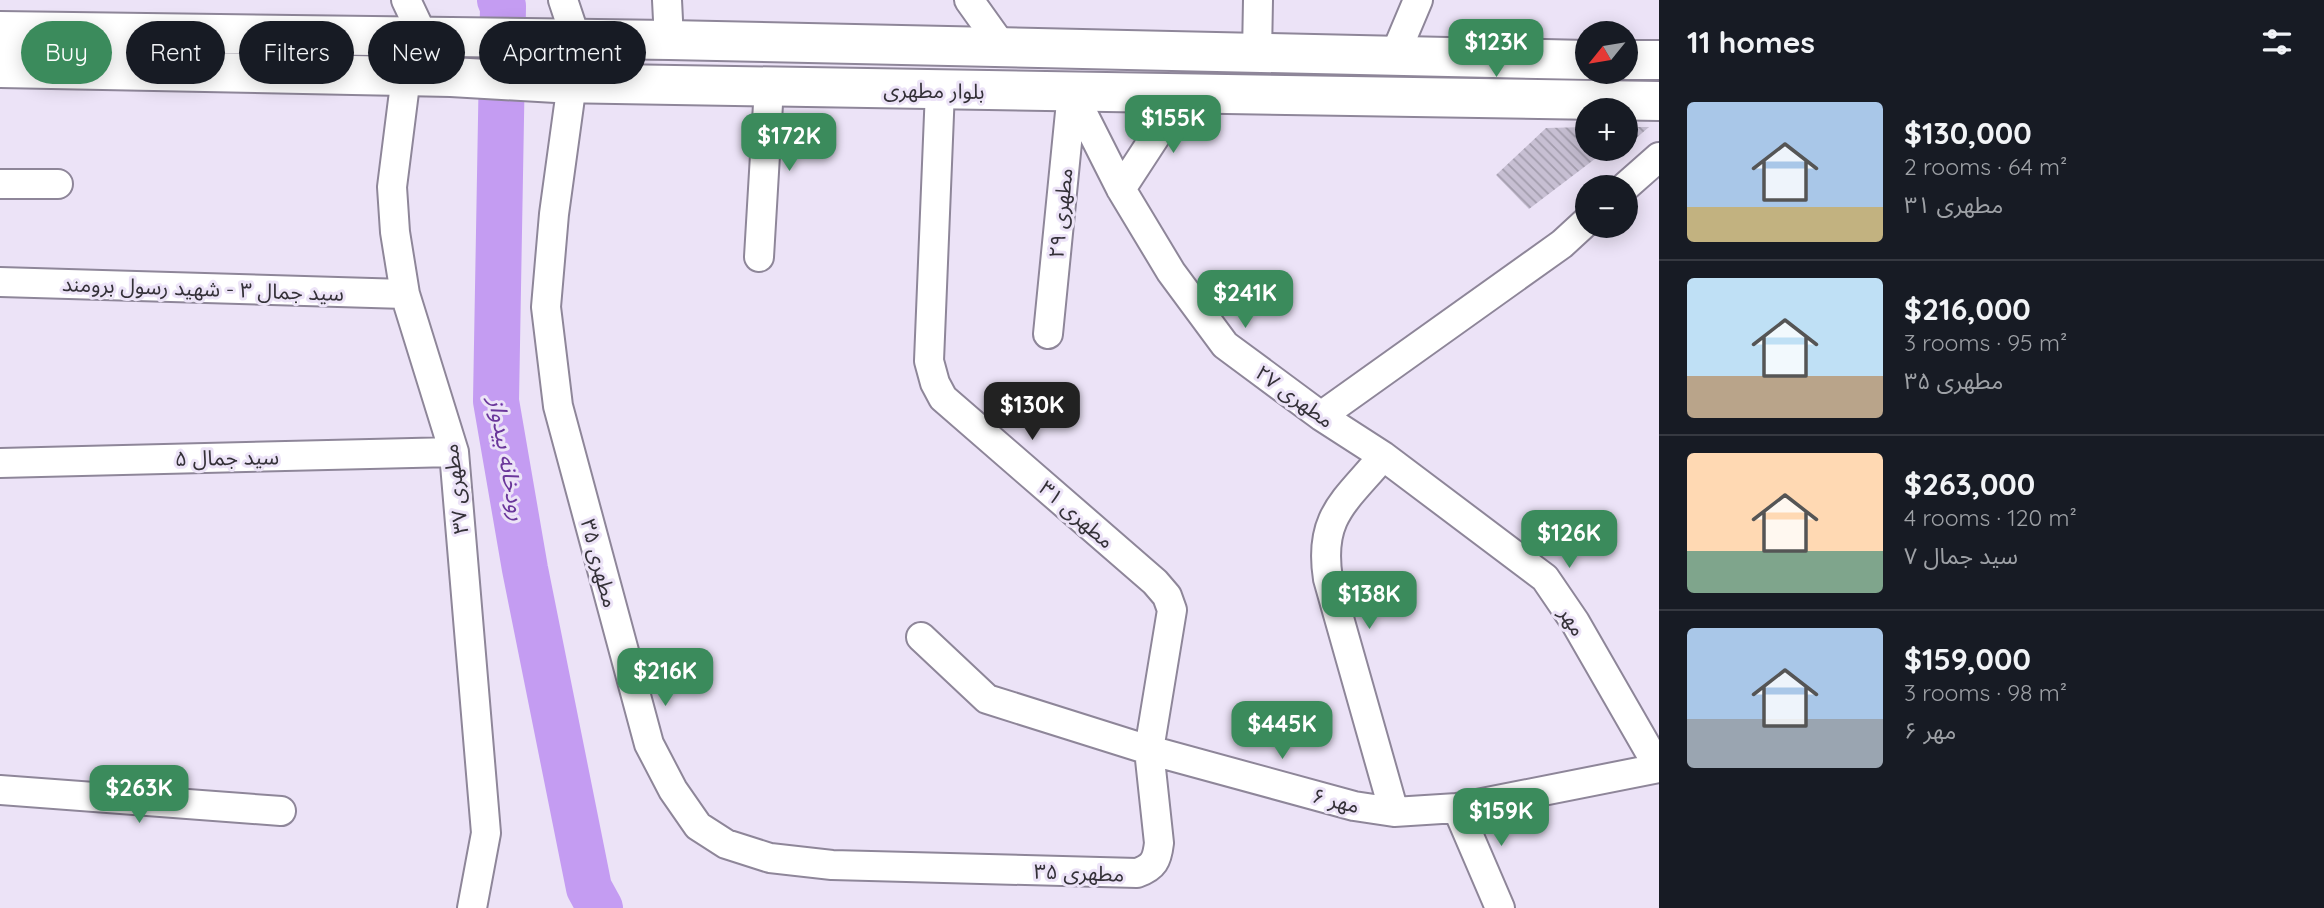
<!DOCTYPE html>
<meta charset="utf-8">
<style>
body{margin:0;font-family:Quicksand,"Noto Sans Arabic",sans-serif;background:#20242c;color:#f1f3f6;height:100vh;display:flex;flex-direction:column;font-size:26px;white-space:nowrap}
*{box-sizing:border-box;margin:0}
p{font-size:23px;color:#9ea1a6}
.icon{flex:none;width:38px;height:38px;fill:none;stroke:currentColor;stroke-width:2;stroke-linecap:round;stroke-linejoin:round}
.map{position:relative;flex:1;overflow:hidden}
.side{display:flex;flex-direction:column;background:#171b24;width:665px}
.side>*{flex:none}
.guide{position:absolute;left:21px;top:21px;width:665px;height:63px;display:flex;gap:14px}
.needle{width:46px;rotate:240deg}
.fabs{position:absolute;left:1575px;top:21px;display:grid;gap:14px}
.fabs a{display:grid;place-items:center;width:63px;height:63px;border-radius:50%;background:#171b24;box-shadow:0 4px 18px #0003;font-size:35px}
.price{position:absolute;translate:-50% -60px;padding:0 16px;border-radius:14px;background:#3b8b5c;color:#fff;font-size:23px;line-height:46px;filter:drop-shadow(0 2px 4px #0008)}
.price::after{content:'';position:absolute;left:50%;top:42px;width:21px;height:16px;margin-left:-10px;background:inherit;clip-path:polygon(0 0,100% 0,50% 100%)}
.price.selected{background:#222;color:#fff}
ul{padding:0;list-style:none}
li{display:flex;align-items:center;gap:21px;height:175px;padding:0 28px}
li+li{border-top:2px solid #363941}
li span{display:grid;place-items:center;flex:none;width:196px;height:140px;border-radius:7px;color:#555}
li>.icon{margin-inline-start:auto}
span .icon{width:84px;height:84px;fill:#fffc;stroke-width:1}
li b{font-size:30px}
h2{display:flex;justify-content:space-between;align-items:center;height:84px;padding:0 28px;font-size:30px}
.tag{padding:0 24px;border-radius:32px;background:#171b24;box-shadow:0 4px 18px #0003;font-size:24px;line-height:63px}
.tag.selected{background:#3b8b5c;color:#fff}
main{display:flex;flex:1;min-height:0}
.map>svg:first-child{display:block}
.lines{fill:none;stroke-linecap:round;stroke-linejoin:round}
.river{stroke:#c49cf2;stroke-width:46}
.building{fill:url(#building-back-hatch)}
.minor-casing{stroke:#8e8699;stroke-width:32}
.secondary-casing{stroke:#8e8699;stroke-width:42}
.minor{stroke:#fff;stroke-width:28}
.secondary{stroke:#fff;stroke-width:38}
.labels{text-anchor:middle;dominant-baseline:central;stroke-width:6;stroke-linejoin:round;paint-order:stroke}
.street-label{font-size:21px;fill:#343138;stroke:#ece3f7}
.water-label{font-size:23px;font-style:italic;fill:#6a369a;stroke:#ece3f7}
</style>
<main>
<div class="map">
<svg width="1659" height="908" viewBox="0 0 1659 908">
<defs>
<pattern id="building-back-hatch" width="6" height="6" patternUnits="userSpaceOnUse" patternTransform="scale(1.75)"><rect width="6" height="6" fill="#c7bfd3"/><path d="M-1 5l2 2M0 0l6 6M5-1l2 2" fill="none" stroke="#a29cac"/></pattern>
</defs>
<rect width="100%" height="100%" fill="#ece3f7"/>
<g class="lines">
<path class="river" d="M500 0 503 6 496 401 525 569 589 888 600 908"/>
</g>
<path class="building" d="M1587 127V149H1623L1609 161 1604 152 1529 209 1496 175 1546 128Z
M1626 127H1649L1626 147Z"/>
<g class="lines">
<defs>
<path id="minor" d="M406 0 424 38
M563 0 576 39
M667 0 669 40
M969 0 1004 49
M1257 54 1258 0
M1394 57 1418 0
M406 76 392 187 395 232 405 294 454 452 486 833 472 908
M572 83 554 214 546 307 558 406 649 744 673 790 698 826 726 844 770 858 832 865 1137 873C1154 867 1157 860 1159 843L1149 750 1172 610 1167 596 1155 582 943 398 935 383 929 361 940 90
M1072 92 1121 189 1171 272 1225 345 1321 416 1383 456 1545 578 1575 622 1659 768
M0 184H58
M1625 187 1659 157
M1121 189 1183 94
M759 257 769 87
M0 282 405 294
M1048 334 1072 92
M1321 416 1562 244 1587 221
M1383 456C1346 501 1318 516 1328 579L1394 812
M0 463 454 452
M921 637 987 699 1149 750 1354 806 1394 812 1457 808 1659 768
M0 790 281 811
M1457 808 1500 908"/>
<path id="secondary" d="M0 31 669 40 1587 60
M1626 60H1659
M0 68 451 77 556 83 1659 101"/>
</defs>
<use href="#minor" class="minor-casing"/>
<use href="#secondary" class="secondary-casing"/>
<use href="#minor" class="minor"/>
<use href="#secondary" class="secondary"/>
</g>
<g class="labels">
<g class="street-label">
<text transform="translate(934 90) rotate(1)">بلوار مطهری</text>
<text transform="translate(1060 213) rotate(-84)">مطهری ۲۹</text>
<text transform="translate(203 288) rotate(2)">سید جمال ۳ - شهید رسول برومند</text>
<text transform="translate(1295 396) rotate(36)">مطهری ۲۷</text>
<text transform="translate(227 457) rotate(-1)">سید جمال ۵</text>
<text transform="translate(455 489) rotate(-97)">مطهری ۳۷</text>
<text transform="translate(1077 514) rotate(41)">مطهری ۳۱</text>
<text transform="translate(600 563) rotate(75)">مطهری ۳۵</text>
<text transform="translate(1573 621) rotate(58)">مهر</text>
<text transform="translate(1336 800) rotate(14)">مهر ۶</text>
<text transform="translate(1079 872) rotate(2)">مطهری ۳۵</text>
</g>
<g class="water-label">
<text transform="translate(508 459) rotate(80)">رودخانه بیدواز</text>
</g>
</g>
</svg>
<div class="fabs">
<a><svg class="needle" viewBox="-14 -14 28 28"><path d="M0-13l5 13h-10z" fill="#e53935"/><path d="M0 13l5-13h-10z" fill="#9ea1a6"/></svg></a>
<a>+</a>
<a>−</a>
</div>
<b class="price" style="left:1496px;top:79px">$123K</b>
<b class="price" style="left:1173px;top:155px">$155K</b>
<b class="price" style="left:789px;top:173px">$172K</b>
<b class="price" style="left:1245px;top:330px">$241K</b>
<b class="price selected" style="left:1032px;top:442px">$130K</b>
<b class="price" style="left:1569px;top:570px">$126K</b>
<b class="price" style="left:1369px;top:631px">$138K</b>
<b class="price" style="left:665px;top:708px">$216K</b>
<b class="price" style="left:1282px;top:761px">$445K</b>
<b class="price" style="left:139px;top:825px">$263K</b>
<b class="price" style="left:1501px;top:848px">$159K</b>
<div class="guide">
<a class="tag selected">Buy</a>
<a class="tag">Rent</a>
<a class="tag">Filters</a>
<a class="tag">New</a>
<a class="tag">Apartment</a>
</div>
</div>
<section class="side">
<h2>11 homes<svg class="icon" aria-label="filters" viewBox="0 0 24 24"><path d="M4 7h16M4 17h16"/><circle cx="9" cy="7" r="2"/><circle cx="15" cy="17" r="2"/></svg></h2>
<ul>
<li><span style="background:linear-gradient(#a9c7e8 75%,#c2b280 0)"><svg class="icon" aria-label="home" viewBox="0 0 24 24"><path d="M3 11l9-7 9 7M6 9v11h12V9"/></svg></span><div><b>$130,000</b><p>2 rooms · 64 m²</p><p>مطهری ۳۱</p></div></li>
<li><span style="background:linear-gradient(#bfe0f5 70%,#b9a48a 0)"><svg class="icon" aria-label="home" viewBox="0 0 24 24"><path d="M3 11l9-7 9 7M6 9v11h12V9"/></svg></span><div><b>$216,000</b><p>3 rooms · 95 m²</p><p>مطهری ۳۵</p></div></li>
<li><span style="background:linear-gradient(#ffd9b3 70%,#7fa58c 0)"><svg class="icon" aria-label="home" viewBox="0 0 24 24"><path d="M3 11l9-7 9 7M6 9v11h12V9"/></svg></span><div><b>$263,000</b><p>4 rooms · 120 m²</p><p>سید جمال ۷</p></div></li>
<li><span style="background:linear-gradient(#a9c7e8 65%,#9aa5b1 0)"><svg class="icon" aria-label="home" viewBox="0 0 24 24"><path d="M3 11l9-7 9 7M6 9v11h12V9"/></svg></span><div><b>$159,000</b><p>3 rooms · 98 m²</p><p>مهر ۶</p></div></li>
</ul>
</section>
</main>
